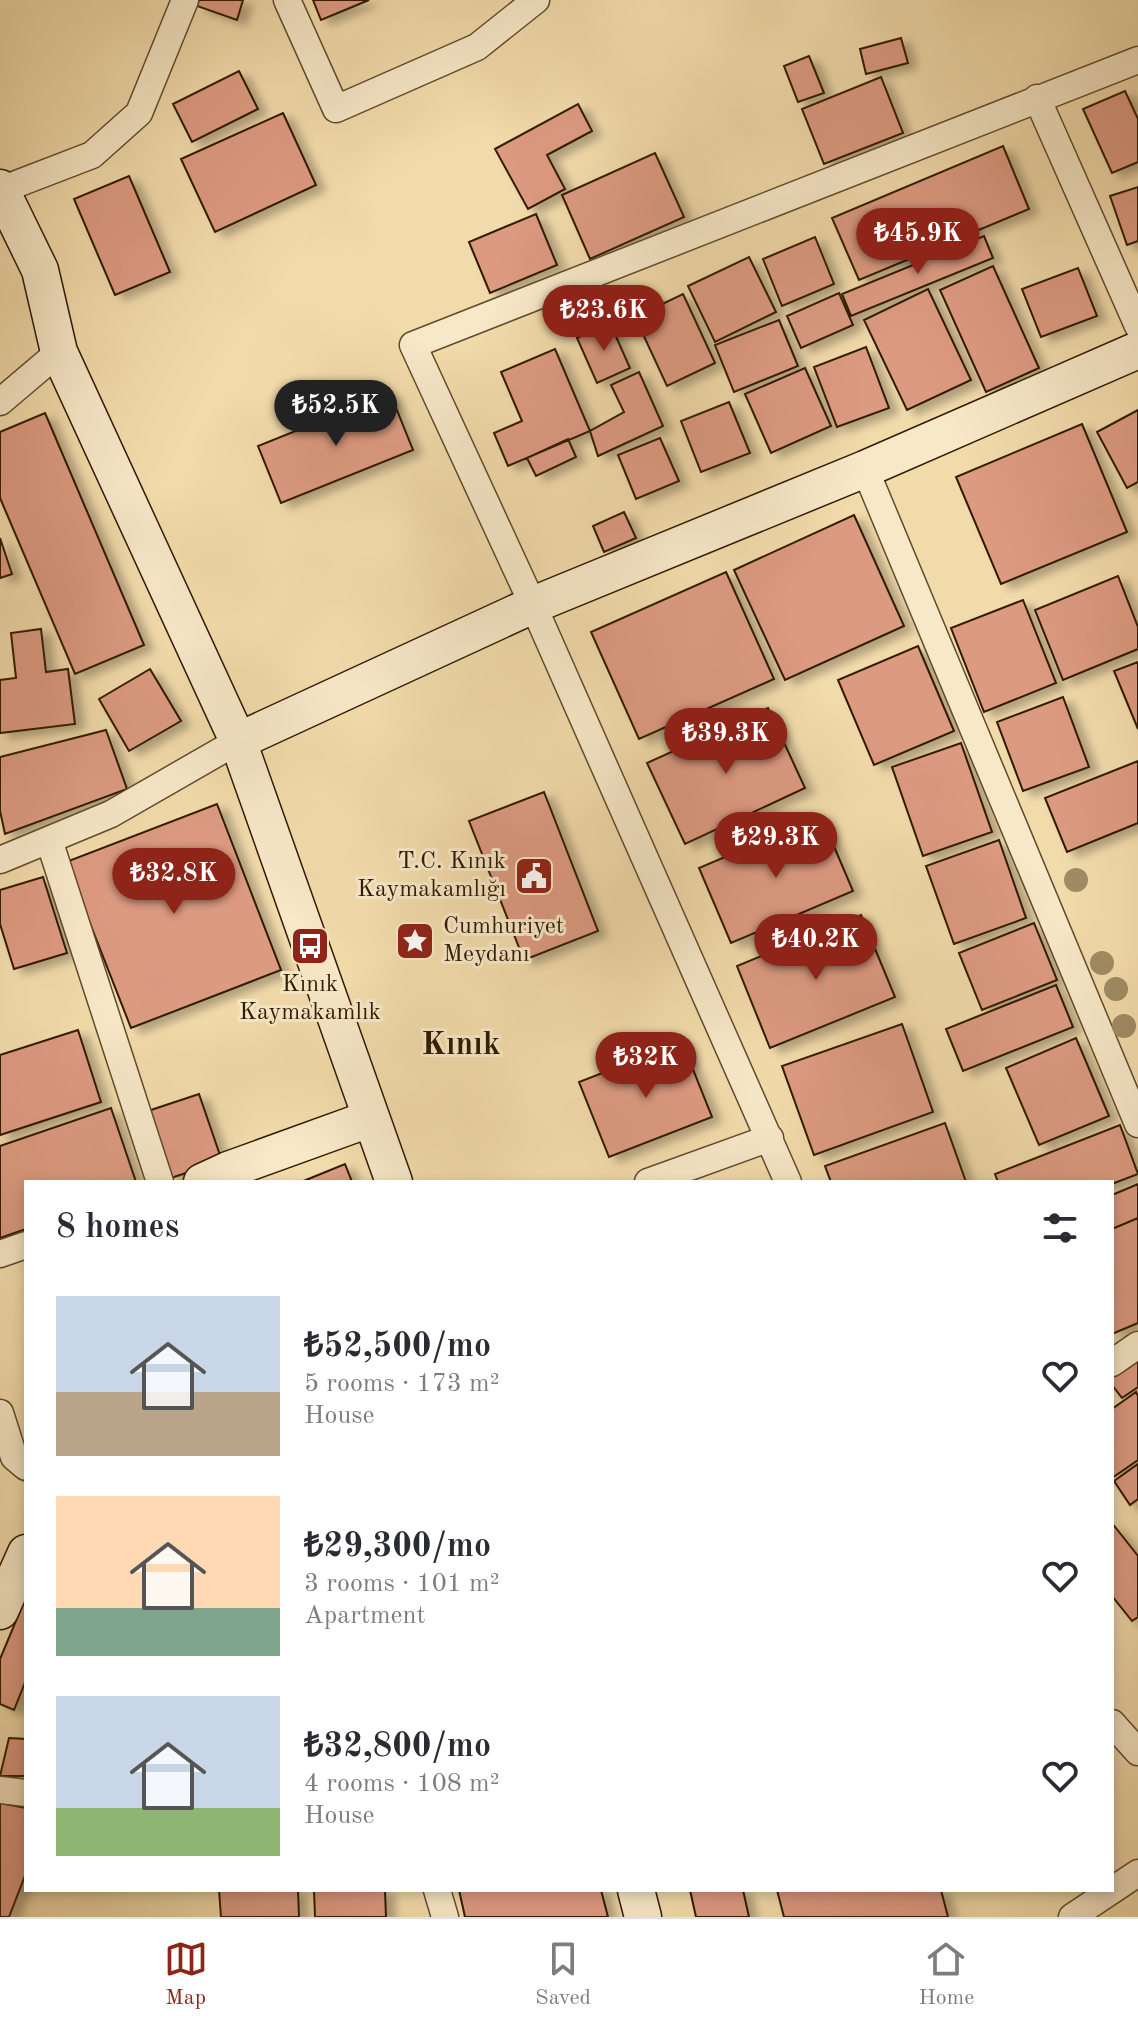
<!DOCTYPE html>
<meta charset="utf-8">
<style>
body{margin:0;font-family:"Old Standard TT",serif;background:#f2f2f3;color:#2b2b33;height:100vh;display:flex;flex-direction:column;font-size:30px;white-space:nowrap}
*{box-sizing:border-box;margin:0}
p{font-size:26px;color:#7c7c81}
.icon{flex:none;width:44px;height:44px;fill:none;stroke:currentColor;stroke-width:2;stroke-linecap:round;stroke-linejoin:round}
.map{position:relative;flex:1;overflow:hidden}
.panel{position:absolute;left:24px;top:1180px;width:1090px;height:712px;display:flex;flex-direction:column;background:#fff;border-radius:0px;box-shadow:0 4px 12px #0003}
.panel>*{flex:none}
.price{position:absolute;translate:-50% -68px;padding:0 18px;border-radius:28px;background:#8f2418;color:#fff;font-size:26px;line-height:52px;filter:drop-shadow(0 2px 4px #0008)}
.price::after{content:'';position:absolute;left:50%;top:48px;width:24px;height:18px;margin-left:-12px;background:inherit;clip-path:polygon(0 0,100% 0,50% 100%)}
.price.active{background:#222;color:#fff}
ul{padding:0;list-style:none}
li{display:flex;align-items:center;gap:24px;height:200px;padding:0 32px}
li span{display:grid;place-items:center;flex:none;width:224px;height:160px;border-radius:0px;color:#555}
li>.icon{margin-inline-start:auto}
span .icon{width:96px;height:96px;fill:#fffc;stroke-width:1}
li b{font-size:34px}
h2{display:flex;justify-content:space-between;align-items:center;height:96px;padding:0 32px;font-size:34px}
.menu{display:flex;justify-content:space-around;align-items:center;height:112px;border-top:2px solid #e1e1e2;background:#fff;font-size:22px;color:#7c7c81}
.menu a{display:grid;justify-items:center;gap:4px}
.menu .active{color:#8f2418}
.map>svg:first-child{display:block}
.building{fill:#dc9a81;stroke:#301a02;stroke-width:2;filter:url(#shadow)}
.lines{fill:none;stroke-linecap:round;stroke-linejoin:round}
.street-casing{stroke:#604a2c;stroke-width:29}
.secondary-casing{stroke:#301a02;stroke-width:39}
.street{stroke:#f7e8c8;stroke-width:26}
.secondary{stroke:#f7e8c8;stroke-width:36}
.tree{fill:#a08c64}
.labels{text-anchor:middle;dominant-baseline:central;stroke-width:6;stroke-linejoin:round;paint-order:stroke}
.poi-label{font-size:24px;fill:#301a02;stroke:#f7e8c8;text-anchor:end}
.district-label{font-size:32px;font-weight:bold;fill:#301a02;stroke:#f7e8c8}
</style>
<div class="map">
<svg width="1138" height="1917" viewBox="0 0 1138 1917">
<defs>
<filter id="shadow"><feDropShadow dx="9" dy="5" stdDeviation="4" flood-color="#0004"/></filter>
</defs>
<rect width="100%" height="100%" fill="#f2dbab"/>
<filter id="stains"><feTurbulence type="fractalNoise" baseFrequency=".0025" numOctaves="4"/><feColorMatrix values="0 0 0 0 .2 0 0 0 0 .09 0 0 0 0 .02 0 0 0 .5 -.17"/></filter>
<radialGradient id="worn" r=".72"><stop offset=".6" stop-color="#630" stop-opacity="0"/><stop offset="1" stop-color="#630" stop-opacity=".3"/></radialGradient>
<path class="building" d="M199 0H243L237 20 197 6Z
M313 0H369L321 20Z
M901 38 908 63 866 74 860 49Z
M809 56 824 93 798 102 784 66Z
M239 71 258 109 192 142 173 104Z
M881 77 903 133 824 164 802 109Z
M1125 91 1138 119V162L1112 173 1083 109Z
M578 104 592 131 547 155 565 189 528 209 495 149Z
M283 113 316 185 215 232 181 159Z
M1003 146 1029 209 859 280 832 218Z
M655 153 684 217 590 259 562 195Z
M129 176 170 272 115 295 74 199Z
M1138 187V241L1127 245 1110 196Z
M536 214 557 265 490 293 469 242Z
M984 236 993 258 851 316 842 294Z
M815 237 834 284 782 306 763 259Z
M749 257 776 312 715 342 688 286Z
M993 266 1039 368 986 392 940 290Z
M1078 268 1097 316 1041 337 1022 289Z
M928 289 971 380 907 410 864 320Z
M839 293 853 325 801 348 787 316Z
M683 294 715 363 667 386 635 317Z
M779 320 798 366 734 392 715 345Z
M610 323 630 368 597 383 577 338Z
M866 347 889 408 837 427 814 367Z
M555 349 590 431 508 466 494 433 522 421 501 372Z
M805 368 831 426 771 453 745 394Z
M639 372 663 426 598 456 590 431 624 412 611 385Z
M390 393 413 450 281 503 258 446Z
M729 402 750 453 701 472 681 421Z
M1138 410V482L1127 488 1097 432Z
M45 413 144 645 75 674 0 498V432Z
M1082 424 1127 532 1001 584 956 477Z
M660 438 679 481 636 499 618 455Z
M568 439 576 457 536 476 527 458Z
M624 512 636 538 604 552 593 526Z
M854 515 904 626 785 680 734 570Z
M0 538 12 574 0 578Z
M726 572 774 679 639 739 591 632Z
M1118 576 1138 627V649L1063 680 1035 610Z
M1023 600 1056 683 984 712 951 628Z
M41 629 46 672 68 669 75 724 0 733V680L16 678 11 633Z
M918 646 954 731 874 765 838 680Z
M1138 662V729L1114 671Z
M150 669 181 721 129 751 99 699Z
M1063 697 1089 767 1023 791 997 722Z
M768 708 805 788 685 844 647 763Z
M106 730 127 789 5 834 0 811V757Z
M961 743 992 832 923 856 892 767Z
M1138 761V823L1067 852 1045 798Z
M544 792 598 931 524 960 469 821Z
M217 804 281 970 131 1028 66 862Z
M821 816 853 891 731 943 699 868Z
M999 840 1026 918 954 944 926 866Z
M43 877 67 953 14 969 0 924V890Z
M861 915 895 997 770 1048 737 966Z
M1034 923 1057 980 982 1010 959 953Z
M1056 985 1073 1027 963 1071 946 1029Z
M902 1024 933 1112 814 1155 782 1066Z
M78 1030 101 1102 0 1135V1055Z
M1076 1038 1109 1116 1039 1145 1006 1068Z
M682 1042 712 1117 609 1157 579 1082Z
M199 1094 222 1161 171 1178 148 1111Z
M111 1108 136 1182H26V1229L0 1238V1146Z
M945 1123 966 1182H831L825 1166Z
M1120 1125 1138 1174 1112 1184 998 1182 995 1174Z
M345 1164 352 1182H301Z
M1138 1184V1218L1112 1229V1195Z
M1138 1218V1323L1112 1334V1229Z
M1138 1361V1387L1122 1398 1112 1385V1378Z
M1136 1392 1138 1396V1460L1112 1478V1409Z
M1138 1464V1499L1130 1505 1114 1481Z
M1112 1523 1138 1556V1617L1132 1621 1112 1596Z
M26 1597V1680L14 1710 0 1704V1659Z
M9 1738 26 1739V1776H0Z
M0 1803 26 1808V1873L9 1917H0Z
M219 1890H298L299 1917H221Z
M314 1890H385L386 1917H315Z
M459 1890H601L608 1917H465Z
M690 1890H743L749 1917H696Z
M777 1890H941L948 1917H784Z"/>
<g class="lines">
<defs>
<path id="street" d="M287 0 336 109 477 47 536 0
M1037 98 1138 326
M1 190 92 155 139 113 185 0
M0 402 59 352
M865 469 1138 1124
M49 840 160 1182
M0 860 111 814 238 741
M648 1182 770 1138
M788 1182 533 605 413 345 1138 60
M0 1254 26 1245
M1112 1363 1138 1345
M0 1413 14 1457 26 1467
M1112 1723 1138 1752
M0 1790 26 1793
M437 1890 445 1917
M1072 1917 1138 1873"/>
<path id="secondary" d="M0 188 40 270 59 352 238 741 394 1182
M238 741 533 605 865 469 1138 350
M202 1182 228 1170 369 1119
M0 1611 26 1553
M636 1890 643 1917"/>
</defs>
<use href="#street" class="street-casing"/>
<use href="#secondary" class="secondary-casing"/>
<use href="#street" class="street"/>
<use href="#secondary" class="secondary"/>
</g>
<g class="tree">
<circle cx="1076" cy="880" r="12"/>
<circle cx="1102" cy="963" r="12"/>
<circle cx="1116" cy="989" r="12"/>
<circle cx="1124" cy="1026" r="12"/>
</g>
<defs>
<symbol id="civic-square" viewBox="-11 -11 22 22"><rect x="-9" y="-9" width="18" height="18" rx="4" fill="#8f2418" stroke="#f7e8c8"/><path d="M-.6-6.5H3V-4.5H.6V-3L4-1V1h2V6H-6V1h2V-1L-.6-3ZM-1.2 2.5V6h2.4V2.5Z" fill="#fff"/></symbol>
<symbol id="sight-square" viewBox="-11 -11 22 22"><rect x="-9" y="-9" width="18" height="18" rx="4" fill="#8f2418" stroke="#f7e8c8"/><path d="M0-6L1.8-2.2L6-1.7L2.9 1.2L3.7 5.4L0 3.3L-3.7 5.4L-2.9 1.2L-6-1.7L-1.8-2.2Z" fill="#fff"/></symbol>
<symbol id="bus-square" viewBox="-11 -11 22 22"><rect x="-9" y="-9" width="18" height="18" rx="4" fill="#8f2418" stroke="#f7e8c8"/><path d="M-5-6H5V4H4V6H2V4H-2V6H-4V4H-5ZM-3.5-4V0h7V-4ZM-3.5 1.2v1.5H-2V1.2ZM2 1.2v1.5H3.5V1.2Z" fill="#fff"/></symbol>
</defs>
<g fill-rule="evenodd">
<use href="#civic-square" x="512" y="854" width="44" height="44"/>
<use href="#sight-square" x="393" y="919" width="44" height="44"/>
<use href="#bus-square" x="288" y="924" width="44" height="44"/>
</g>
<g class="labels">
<g class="poi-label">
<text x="506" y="862">T.C. Kınık<tspan x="506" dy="28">Kaymakamlığı</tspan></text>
<text x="443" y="927" text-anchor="start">Cumhuriyet<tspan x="443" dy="28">Meydanı</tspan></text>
<text x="310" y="985" text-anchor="middle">Kınık<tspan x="310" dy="28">Kaymakamlık</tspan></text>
</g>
<g class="district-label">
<text x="461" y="1046">Kınık</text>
</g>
</g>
<rect width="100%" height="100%" filter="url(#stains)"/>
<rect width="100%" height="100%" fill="url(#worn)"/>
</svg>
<b class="price" style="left:918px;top:276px">₺45.9K</b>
<b class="price" style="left:604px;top:353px">₺23.6K</b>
<b class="price active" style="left:336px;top:448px">₺52.5K</b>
<b class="price" style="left:726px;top:776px">₺39.3K</b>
<b class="price" style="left:776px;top:880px">₺29.3K</b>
<b class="price" style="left:174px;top:916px">₺32.8K</b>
<b class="price" style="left:816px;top:982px">₺40.2K</b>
<b class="price" style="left:646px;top:1100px">₺32K</b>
<section class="panel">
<h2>8 homes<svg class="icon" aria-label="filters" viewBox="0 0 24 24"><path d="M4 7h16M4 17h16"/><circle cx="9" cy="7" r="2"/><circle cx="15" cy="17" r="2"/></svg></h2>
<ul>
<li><span style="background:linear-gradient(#c9d6e8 60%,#b9a48a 0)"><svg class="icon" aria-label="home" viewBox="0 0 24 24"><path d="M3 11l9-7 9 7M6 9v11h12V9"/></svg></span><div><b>₺52,500/mo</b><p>5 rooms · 173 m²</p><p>House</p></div><svg class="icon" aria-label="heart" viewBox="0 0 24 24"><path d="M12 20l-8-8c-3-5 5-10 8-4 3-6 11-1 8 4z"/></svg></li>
<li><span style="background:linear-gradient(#ffd9b3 70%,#7fa58c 0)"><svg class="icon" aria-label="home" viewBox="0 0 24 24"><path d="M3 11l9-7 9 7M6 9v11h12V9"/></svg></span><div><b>₺29,300/mo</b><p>3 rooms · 101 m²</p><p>Apartment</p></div><svg class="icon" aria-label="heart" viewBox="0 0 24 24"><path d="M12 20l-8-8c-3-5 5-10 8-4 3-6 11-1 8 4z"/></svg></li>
<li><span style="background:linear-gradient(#c9d6e8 70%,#8fb573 0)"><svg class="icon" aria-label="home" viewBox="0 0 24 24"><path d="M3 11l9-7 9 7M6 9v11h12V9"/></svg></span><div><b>₺32,800/mo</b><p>4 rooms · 108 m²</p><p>House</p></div><svg class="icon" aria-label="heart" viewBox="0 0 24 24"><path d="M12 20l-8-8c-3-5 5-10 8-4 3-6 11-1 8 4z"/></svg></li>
</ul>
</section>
</div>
<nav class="menu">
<a class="active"><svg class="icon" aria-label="map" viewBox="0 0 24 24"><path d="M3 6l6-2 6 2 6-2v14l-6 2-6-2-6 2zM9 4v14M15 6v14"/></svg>Map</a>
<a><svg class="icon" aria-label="saved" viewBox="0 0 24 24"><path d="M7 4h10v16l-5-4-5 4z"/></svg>Saved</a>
<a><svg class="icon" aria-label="home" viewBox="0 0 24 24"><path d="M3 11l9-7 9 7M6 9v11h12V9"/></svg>Home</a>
</nav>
